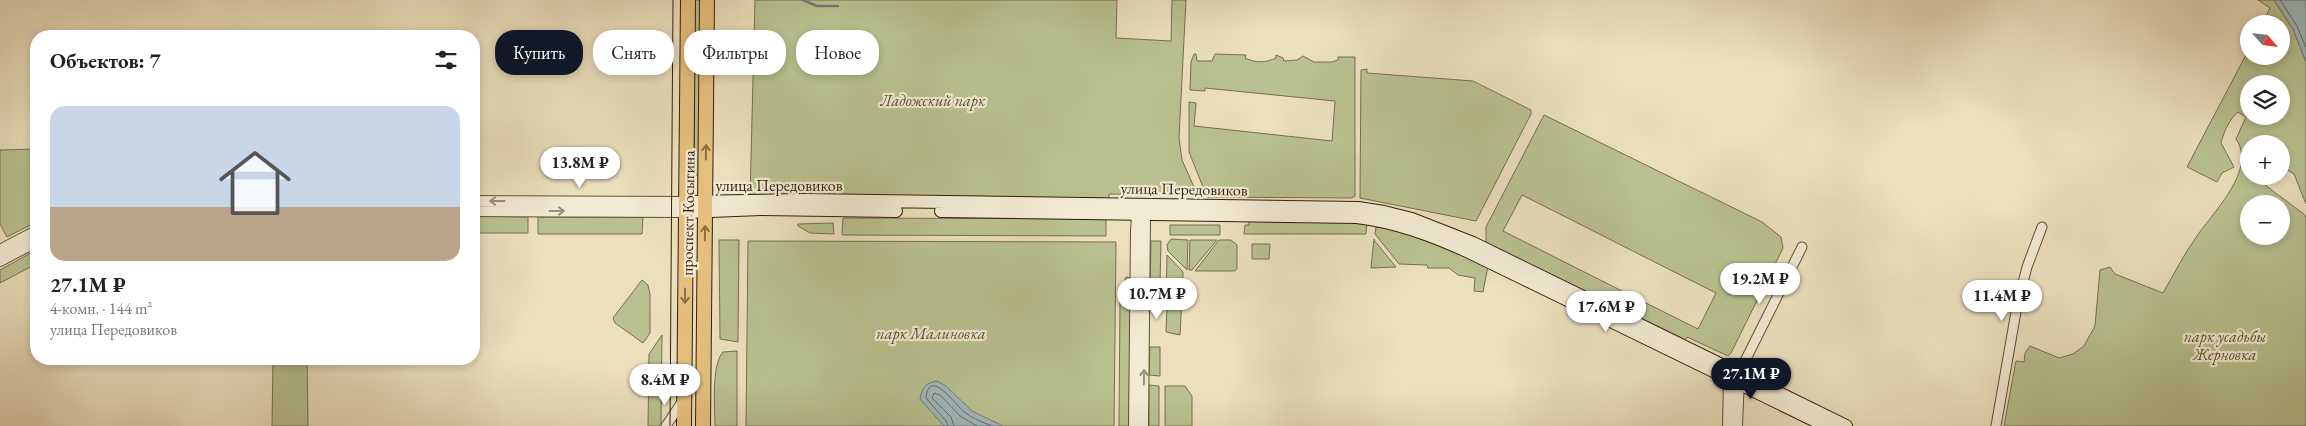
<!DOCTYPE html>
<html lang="ru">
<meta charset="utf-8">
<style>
body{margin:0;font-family:"EB Garamond",serif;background:#f2f2f2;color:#222;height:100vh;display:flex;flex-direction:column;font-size:19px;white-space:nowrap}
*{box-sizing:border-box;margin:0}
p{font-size:16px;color:#767676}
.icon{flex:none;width:28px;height:28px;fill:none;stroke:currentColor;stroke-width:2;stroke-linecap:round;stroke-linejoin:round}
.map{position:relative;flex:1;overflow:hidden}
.side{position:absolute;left:30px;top:30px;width:450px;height:335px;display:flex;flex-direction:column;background:#fff;border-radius:20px;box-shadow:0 2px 8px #0003}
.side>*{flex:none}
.top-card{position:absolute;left:495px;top:30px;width:475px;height:45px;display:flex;gap:10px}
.needle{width:32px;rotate:118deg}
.controls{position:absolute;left:2240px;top:15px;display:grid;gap:10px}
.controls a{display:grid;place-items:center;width:50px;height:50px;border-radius:50%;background:#fff;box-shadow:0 2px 8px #0003;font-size:25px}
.price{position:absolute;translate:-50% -42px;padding:0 11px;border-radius:18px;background:#fff;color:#222;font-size:16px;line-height:32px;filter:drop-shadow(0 1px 2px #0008)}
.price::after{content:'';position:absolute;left:50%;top:30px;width:15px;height:11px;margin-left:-8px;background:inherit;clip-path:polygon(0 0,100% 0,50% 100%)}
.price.on{background:#111827;color:#fff}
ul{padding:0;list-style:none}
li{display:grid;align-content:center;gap:10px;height:265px;padding:0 20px}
li span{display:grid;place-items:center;height:155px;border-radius:15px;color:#555}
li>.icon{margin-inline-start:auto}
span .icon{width:90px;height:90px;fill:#fffc;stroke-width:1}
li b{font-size:21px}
h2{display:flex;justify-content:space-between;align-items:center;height:60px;padding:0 20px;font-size:21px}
.pill{padding:0 18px;border-radius:20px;background:#fff;box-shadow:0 2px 8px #0003;font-size:18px;line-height:45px}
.pill.on{background:#111827;color:#fff}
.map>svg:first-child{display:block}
.green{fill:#b8c18f;stroke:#776e50;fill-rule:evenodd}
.water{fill:#9eb9bd;stroke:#747a78}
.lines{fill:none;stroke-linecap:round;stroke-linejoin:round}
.shore{stroke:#6a6a66;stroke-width:1}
.stream{stroke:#747a78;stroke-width:2.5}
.minor-casing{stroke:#634d3b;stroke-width:11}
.tertiary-casing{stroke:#634d3b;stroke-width:12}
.secondary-casing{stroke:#361c10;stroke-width:14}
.primary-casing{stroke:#361c10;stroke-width:16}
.minor{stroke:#f2ead3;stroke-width:9}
.tertiary{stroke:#f2ead3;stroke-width:10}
.secondary{stroke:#f2ead3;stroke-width:12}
.primary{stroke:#e6c07e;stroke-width:14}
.tram{stroke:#361c10;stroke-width:1}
.oneway{stroke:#8e6e47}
.oneway2{stroke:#9d8d7b}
.labels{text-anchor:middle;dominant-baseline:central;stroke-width:4.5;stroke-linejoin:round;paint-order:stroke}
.park-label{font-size:16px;font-style:italic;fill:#5d4e36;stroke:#f2ead3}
.street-label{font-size:16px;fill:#361c10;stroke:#f2ead3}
</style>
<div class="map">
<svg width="2306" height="426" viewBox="0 0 2306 426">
<rect width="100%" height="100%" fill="#ebdfbc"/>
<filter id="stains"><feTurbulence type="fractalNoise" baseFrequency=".004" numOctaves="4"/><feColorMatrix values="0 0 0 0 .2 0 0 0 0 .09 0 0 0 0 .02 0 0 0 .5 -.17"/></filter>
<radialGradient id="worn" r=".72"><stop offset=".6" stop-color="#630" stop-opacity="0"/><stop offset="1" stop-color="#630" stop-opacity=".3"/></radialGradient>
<path class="green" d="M695 0H700L699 175H694Z
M755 0H1117L1116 38 1171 41 1172 0H1186L1179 138 1182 160 1194 187 1193 195 1109 194V199L750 198Z
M2258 0H2274L2293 29 2306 62V204L2294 174 2281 166V144H2249V176L2261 182 2305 215 2306 218V426H2004L2016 361 2024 362 2025 353 2030 346 2059 358 2073 354 2084 346 2095 326 2100 270 2110 267 2115 274 2163 293C2174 274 2184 254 2197 236 2214 211 2257 170 2236 139L2246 117 2238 112C2229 120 2224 131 2221 143L2234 167 2222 173 2217 182 2187 167 2249 49V56H2281V24H2262L2270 8ZM2249 84H2281V116H2249ZM2249 204H2281V236H2249Z
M1194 54H1196L1197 61H1212L1215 54 1246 55 1245 58C1255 63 1266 63 1276 58V55L1283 58 1284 61 1297 60 1303 56 1314 62H1332L1338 60V57H1355V196L1352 198 1207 197 1189 152V102L1196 103 1194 126 1332 141 1335 101 1205 88V91L1190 90 1191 62Z
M1367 69V73L1473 81 1531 110V114L1476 221 1360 198 1361 70Z
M1544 115 1762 222 1781 237 1783 248 1731 353 1728 356 1687 337 1685 340 1625 311 1632 296 1698 329 1716 293 1522 195 1503 231 1624 292 1617 307 1486 244V227Z
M36 149V222L7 237 0 224V150Z
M474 216 528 217V233H474Z
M538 217H643L642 234H538Z
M843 218 1106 219V236L842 235Z
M1249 220 1367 222 1366 234H1244L1245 225H1249Z
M833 223 834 234 810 233 798 226V224Z
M1170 225H1220V235H1170Z
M1376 227 1409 231 1488 266 1483 292 1474 291 1475 278 1458 275 1449 268H1428L1427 265 1399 264 1375 234Z
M1171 239 1188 240 1187 270 1168 251 1167 245Z
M1374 239V240L1396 267 1371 268Z
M719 240H739L738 342 720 339Z
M1190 240H1217L1192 270H1189Z
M1219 240H1231L1237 245V269L1235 271H1195Z
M748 241 1116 242 1114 426H746Z
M1151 241H1161L1160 283H1150Z
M1252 244H1270L1269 259H1252Z
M36 250V264L0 283V270Z
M1167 255 1183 272 1182 295 1166 302Z
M1126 277 1131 278 1129 426H1119L1120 296Z
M642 280 648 285 650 294V333L643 343 615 323 613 318Z
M1182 297 1180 335 1166 332 1167 304Z
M662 335 661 423 659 426H648L649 354Z
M1150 347H1160V376L1149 375Z
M737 351V426H715C715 409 711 365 723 352Z
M273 359H307L308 426H272Z
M1149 385 1159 386V426H1149Z
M1165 386H1185L1192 396V426H1165Z"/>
<path class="water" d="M2274 0H2306V62L2293 29Z
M937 381 946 386 972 411 1003 426H944L920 399C922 388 925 383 937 381Z"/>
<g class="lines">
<path class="shore" d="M2280 0 2297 26 2306 48
M948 426 946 421 926 398C929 367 955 404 963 411 971 418 982 422 992 426
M954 426 951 417 932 398 934 393 940 395 960 416 977 426"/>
<path class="stream" d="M803 0 817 6H838"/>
<defs>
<path id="minor" d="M1739 373 1802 247
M666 426 684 399
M1996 426 2017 306 2027 267 2042 227"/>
<path id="tertiary" d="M474 201 686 202
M1142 208 1145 215 1143 426
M474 211 686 212
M0 250 36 231
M0 261 36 242
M1134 426 1136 231 1137 215 1139 208
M1728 426 1729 379 1735 375
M1737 426 1739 377"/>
<path id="secondary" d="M686 202 804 200 1358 208 1384 212 1412 219 1473 243 1846 426
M941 211 1357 217C1397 222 1432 235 1469 252L1826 426
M686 212 761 209 896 211"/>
<path id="primary" d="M684 426 688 0
M703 426 707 0"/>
</defs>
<use href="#minor" class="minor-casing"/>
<use href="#tertiary" class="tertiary-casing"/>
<use href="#secondary" class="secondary-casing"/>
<use href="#primary" class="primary-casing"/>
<use href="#minor" class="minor"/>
<use href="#tertiary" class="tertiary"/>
<use href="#secondary" class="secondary"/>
<use href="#primary" class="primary"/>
<path class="tram" d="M670 426 673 0"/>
</g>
<defs><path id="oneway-shaft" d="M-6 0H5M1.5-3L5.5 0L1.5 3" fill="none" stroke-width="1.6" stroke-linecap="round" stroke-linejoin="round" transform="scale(1.25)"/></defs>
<g class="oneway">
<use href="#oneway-shaft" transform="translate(706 152) rotate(-89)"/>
<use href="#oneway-shaft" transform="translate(705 233) rotate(-89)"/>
<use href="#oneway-shaft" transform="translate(685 296) rotate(90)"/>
</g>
<g class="oneway2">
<use href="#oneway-shaft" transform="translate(497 201) rotate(-180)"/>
<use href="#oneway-shaft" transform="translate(557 211)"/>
<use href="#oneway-shaft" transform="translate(1144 377) rotate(-89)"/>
</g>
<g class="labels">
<g class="park-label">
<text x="933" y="100">Ладожский парк</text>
<text x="931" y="333">парк Малиновка</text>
<text x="2225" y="336">парк усадьбы<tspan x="2225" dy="18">Жерновка</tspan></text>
</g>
<g class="street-label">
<text x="779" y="185">улица Передовиков</text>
<text transform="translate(1184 189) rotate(1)">улица Передовиков</text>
<text transform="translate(688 213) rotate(-89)">проспект Косыгина</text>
</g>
</g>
<rect width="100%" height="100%" filter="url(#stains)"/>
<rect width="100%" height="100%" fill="url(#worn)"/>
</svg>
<div class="controls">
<a><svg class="needle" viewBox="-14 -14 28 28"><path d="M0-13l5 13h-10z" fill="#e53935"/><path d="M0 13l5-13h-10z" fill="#767676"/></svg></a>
<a><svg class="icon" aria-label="layers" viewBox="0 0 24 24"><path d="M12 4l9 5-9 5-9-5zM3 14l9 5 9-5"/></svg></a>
<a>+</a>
<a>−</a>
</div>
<b class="price" style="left:580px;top:189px">13.8M ₽</b>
<b class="price" style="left:1760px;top:305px">19.2M ₽</b>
<b class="price" style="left:1157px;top:320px">10.7M ₽</b>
<b class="price" style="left:2002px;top:322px">11.4M ₽</b>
<b class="price" style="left:1606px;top:333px">17.6M ₽</b>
<b class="price on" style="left:1751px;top:400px">27.1M ₽</b>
<b class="price" style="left:665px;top:406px">8.4M ₽</b>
<div class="top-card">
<a class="pill on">Купить</a>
<a class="pill">Снять</a>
<a class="pill">Фильтры</a>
<a class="pill">Новое</a>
</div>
<section class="side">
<h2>Объектов: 7<svg class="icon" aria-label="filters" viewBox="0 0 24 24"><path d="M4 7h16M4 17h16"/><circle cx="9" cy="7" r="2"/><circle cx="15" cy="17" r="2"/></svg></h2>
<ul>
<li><span style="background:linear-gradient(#c9d6e8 65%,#b9a48a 0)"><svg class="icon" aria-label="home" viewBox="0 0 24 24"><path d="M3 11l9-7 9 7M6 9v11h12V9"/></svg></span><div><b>27.1M ₽</b><p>4-комн. · 144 m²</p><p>улица Передовиков</p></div></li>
</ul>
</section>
</div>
